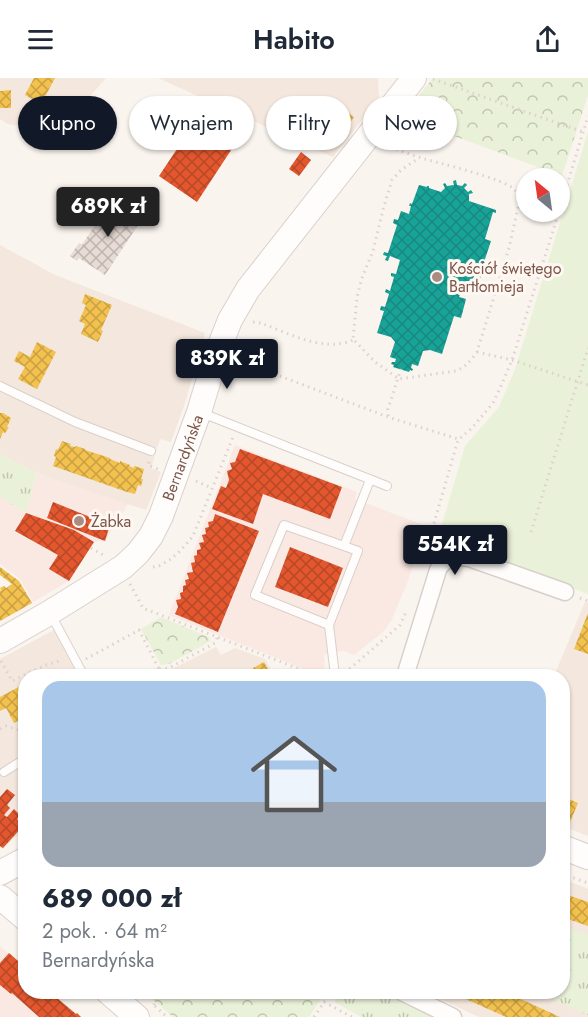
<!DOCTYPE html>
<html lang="pl">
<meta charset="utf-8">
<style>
body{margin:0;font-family:Jost,sans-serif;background:#f2f2f3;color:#1f2937;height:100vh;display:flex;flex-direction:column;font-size:22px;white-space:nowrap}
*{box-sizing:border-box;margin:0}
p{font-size:20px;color:#747a83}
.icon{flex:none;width:33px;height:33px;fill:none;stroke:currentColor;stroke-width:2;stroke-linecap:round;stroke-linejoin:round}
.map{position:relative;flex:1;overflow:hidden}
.details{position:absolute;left:18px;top:591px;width:552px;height:330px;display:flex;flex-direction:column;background:#fff;border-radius:24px;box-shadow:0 2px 4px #0004}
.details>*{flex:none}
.top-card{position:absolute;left:18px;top:18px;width:552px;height:54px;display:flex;gap:12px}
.needle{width:39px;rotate:331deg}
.controls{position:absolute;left:516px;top:90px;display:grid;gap:12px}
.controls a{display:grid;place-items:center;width:54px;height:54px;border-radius:50%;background:#fff;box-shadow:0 2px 4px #0004;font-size:30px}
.price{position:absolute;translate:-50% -51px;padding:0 14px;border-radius:6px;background:#111827;color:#fff;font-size:20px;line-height:39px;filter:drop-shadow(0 2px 3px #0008)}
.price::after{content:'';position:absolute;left:50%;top:36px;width:18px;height:14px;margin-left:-9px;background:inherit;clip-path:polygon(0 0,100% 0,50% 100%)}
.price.active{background:#222;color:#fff}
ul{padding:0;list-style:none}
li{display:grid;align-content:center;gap:12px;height:318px;padding:0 24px}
li span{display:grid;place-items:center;height:186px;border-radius:18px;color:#555}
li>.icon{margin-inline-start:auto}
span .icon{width:108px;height:108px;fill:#fffc;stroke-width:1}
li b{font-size:26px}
.chip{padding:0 21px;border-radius:27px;background:#fff;box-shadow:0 2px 4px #0004;font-size:21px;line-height:54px}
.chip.active{background:#111827;color:#fff}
header{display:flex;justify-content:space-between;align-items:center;height:78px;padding:0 24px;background:#fff;font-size:27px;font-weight:600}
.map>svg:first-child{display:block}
.residential{fill:#f4e7dd}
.commercial{fill:#fae8e2}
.grass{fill:url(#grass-tufts)}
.forest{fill:url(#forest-crowns)}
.garden{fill:#e9f1d8}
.homes{fill:url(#homes-cross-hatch)}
.shops{fill:url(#shops-cross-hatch)}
.public{fill:url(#public-cross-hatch)}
.building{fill:url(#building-cross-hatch)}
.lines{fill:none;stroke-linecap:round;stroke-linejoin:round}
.lane-casing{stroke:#d9cfca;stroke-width:10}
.street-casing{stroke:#d9cfca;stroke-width:19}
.secondary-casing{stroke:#dbd0cc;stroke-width:26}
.path{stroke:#ddd2ce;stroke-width:3;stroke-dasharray:1.5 4.5;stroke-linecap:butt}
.lane{stroke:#fefdfc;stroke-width:8}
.street{stroke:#fefdfc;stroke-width:16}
.secondary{stroke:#fefdfc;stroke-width:24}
.poi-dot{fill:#a98d83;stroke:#fff8f2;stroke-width:2}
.labels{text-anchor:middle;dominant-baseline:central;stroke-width:6;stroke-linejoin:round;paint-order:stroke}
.poi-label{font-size:16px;fill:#7d564a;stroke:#fff8f2;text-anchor:start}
.street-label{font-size:16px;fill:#7d564a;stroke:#fff8f2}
</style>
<header><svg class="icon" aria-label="menu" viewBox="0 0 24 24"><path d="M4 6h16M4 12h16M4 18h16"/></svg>Habito<svg class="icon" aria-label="share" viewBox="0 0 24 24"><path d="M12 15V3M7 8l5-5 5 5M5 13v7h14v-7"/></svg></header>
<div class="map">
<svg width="588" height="939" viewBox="0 0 588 939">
<defs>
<pattern id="grass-tufts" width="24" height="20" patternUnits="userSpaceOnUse" patternTransform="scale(1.5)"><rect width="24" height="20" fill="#e9f1d8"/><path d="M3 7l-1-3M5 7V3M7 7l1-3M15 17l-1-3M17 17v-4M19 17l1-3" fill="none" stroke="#c2c6b1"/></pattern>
<pattern id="forest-crowns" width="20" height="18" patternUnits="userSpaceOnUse" patternTransform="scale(1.5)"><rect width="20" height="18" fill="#e9f1d8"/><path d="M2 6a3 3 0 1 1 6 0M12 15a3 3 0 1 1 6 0" fill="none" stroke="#c2c6b1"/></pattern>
<pattern id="homes-cross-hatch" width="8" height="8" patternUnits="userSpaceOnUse" patternTransform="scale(1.5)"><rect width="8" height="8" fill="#f2c14e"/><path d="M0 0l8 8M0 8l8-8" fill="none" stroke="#c9a043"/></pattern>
<pattern id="shops-cross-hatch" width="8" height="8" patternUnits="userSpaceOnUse" patternTransform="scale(1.5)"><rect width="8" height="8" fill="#e4572e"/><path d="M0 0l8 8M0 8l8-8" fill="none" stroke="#b44828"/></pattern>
<pattern id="public-cross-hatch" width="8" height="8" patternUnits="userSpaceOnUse" patternTransform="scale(1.5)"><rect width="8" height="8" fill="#17a398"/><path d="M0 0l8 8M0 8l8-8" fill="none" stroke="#1a887e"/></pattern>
<pattern id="building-cross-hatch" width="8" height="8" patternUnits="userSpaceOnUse" patternTransform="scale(1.5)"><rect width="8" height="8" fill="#e7dbd5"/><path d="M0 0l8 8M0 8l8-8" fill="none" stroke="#c0b4af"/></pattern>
</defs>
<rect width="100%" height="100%" fill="#faf4ee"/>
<path class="residential" d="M0 0H106L72 39 31 50 8 46 0 41Z
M158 0H378L379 20 333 79Z
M0 167 55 197 205 255 185 325 171 364 160 361 151 390 161 394 146 432 68 407 37 395 0 377Z
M585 524 588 525V758L563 748 562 598H554Z
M54 552 79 598H26L25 751 12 762 3 771 0 769V581Z
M216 569 221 577 235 570 265 581 275 598H152L158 595 174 590Z
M563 801 588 811V939H479L425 914H562Z"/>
<path class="commercial" d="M235 367 357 414 355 421 426 448 408 503 391 543 383 554 354 577 344 573 324 576 325 598H321L169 537Z
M37 395 128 426 106 462 94 464 69 503 33 524 20 501 0 486V419L26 435Z
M0 868 25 890 26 914H61L62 915 57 920 75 936 77 935 81 939H0Z"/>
<path class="grass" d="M0 377 37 395 26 435 0 419Z
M563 848 588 857V937L537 914H562Z
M337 914H385L436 939H361L336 925 334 920Z"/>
<path class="forest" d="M433 0H588V17L562 98 414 43 409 30Z
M161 539 209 559 211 563 169 586 161 587 141 551Z
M144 914H326L309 939H173Z"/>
<path class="garden" d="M588 54V516L438 460 465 368 499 329 515 291Z"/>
<path class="homes" d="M34 0H55L41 26 25 17Z
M11 12V30H0V13Z
M334 24 354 39 331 71 323 65 318 71 306 62 317 47 311 42 317 34 323 39Z
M85 216 112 227 101 252 103 253 98 264 81 256 85 246 79 243 86 227 82 225Z
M37 264 56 274 37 311 18 301 25 289 14 283 19 273 30 279Z
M0 335H3L11 340 7 349H9L5 355 3 354 0 361Z
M62 363 71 366 70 368 75 369 76 368 85 371V372L110 380V381L120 385V383L130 387 129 388 134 390V388L144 391 141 401H143L141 408 138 407 135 416 127 414 53 388 56 379 54 378 56 371 58 372Z
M0 489 19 503 32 525 0 543V513L1 512 0 510 4 508 6 510 12 506 0 497Z
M588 535V576L574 571Z
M264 584 272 598H247L254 592 253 590Z
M26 605V634L23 636 25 639 14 645 6 630 0 633V619Z
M562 718 578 725 568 749 562 747Z
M562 815 588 824V848L562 839Z
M450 914H505L560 939H506Z"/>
<path class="shops" d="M201 35 239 60 197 124 159 98Z
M301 74 311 82 299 98 289 91Z
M240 371 342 409 330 441 263 416 253 446 212 431 221 408 226 410 229 402 227 393 232 391 230 385 235 384Z
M53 424 110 447 105 463 47 440Z
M26 435 74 452 94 464 69 503 49 491 58 477 15 453Z
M215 436 259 453 218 554 175 536 178 529 176 522 181 521 180 515 183 514V508L186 507 185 502 189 501 187 495 193 494 191 485 195 484 194 478 197 477V472L201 471 199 465 204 464 202 457 206 456 205 450 209 449 208 444 213 443Z
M290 469 343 490 328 529 275 509Z
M7 711 15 717 7 727 10 730 4 737 7 739 14 731 20 737 17 741 24 747 3 770 0 768V719Z
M9 875 26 890V914H61L62 915 57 920 76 936 77 935 81 939H39L12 915 11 916 0 907V885Z"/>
<path class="public" d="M456 102 457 107 462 108 465 105 467 107 464 110 468 114 471 112 473 115 469 116V123L496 132V135L493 134 485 161 491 163 484 184 489 185 491 190 490 194 486 197 482 196 475 212 473 211 474 207 464 205 459 219 466 221 461 240 454 238 442 276 430 272 423 273 418 288 412 286 411 290 413 291 412 293 410 292 409 294 393 289 394 287 391 286 392 284H395L396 281 390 279 395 264 391 259 377 255 384 233 380 232 381 228 385 229 389 216 385 214 386 211 390 213 394 199 391 198V195L396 196 400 182 390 178 388 183 385 182 387 178 383 177 384 174 388 175 397 147 393 145 394 141 398 142 401 133 409 136 411 128H409L410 125 412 126 419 107 427 109V108H429V110L441 114 445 110 443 106 445 105 447 108 454 107 453 103Z"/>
<path class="building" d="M112 121 142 141 105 197 79 180 77 183 70 178 79 165 82 167Z"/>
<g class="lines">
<defs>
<path id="lane" d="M0 308 75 344 151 373
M202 335 387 408
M344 468 358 473 329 547 255 517 284 447 344 468 370 402
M50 535 84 598
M329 547 335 598
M4 694 26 680"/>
<path id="street" d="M405 598 438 492C444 479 456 478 469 480L565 514
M402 914 453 939"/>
<g id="secondary">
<path id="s1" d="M0 563 49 535 123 489 138 475 151 458 161 438 199 334 217 275 230 242 248 211 414 0"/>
<path d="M562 769 588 779"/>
<path d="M0 795 26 781"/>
<path d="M0 819 26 841"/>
<path d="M108 914 137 939"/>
</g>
</defs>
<use href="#lane" class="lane-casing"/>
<use href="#street" class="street-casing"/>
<use href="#secondary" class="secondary-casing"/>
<path class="path" d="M433 1 583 54
M385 67C397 72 409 76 421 80 438 85 506 101 515 112 518 115 518 121 519 125L509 170 477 274C471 282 466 289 456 293L399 301 375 284 353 261 357 219 362 200 373 173 384 128 392 102 401 92 419 80
M560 130 588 38
M253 244 261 245C288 255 324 275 353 262
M477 274 512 282 588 307
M235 281 388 339 458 361
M388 338V331L401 291
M149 384 148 387 158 391
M196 403 212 410
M531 454 588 270
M91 470 105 478
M424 480 458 362 471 351 493 325 501 308 512 282 559 134
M153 489 159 488 171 481 181 472 193 458 233 359
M130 506 143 530 317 598
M580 520 588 523
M86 581 139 552 159 591
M1 583 12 603 46 587 63 582
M345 595 400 547 407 532
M143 598 155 592 169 590 215 565 217 560
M0 651 6 648 26 654
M562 796 588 805
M324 924 352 939
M154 927 158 914
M155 928 167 939
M314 939 331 914"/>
<use href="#lane" class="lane"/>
<use href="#street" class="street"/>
<use href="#secondary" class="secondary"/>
</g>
<g class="poi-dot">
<circle cx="437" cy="199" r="6"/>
<circle cx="79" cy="443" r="6"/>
</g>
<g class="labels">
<g class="poi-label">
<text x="449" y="190">Kościół świętego<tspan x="449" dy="18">Bartłomieja</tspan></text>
<text x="91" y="443">Żabka</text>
</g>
<g class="street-label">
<text stroke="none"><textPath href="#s1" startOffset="270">Bernardyńska</textPath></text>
</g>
</g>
</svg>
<div class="controls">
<a><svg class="needle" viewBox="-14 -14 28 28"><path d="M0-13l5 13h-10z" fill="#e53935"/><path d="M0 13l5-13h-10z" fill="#747a83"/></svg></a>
</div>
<b class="price active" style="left:108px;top:160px">689K zł</b>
<b class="price" style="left:227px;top:312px">839K zł</b>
<b class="price" style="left:455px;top:498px">554K zł</b>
<div class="top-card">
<a class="chip active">Kupno</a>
<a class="chip">Wynajem</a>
<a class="chip">Filtry</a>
<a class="chip">Nowe</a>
</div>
<section class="details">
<ul>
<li><span style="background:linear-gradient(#a9c7e8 65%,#9aa5b1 0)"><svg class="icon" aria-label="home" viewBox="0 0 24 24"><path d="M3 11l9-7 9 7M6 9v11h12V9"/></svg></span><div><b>689 000 zł</b><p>2 pok. · 64 m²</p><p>Bernardyńska</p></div></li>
</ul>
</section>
</div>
